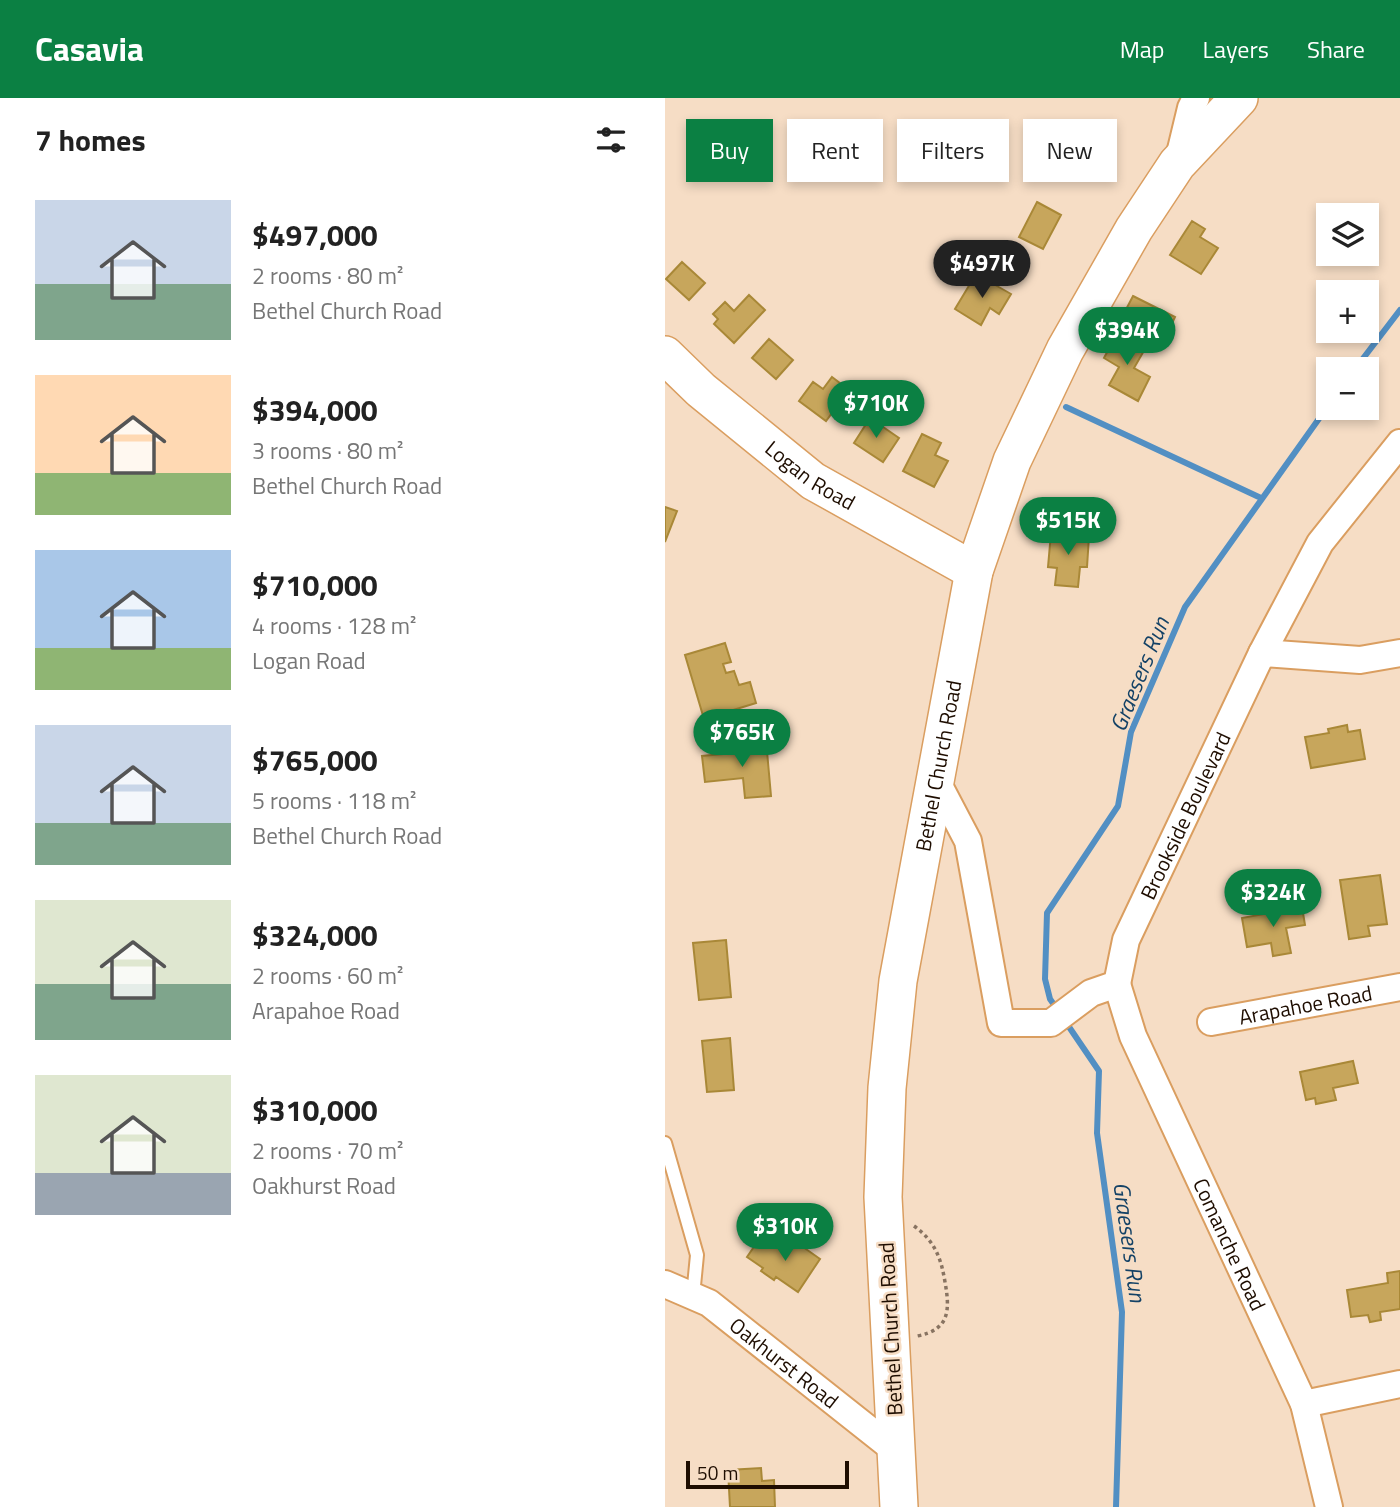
<!DOCTYPE html>
<meta charset="utf-8">
<style>
body{margin:0;font-family:"Titillium Web",sans-serif;background:#f2f2f2;color:#222;height:100vh;display:flex;flex-direction:column;font-size:26px;white-space:nowrap}
*{box-sizing:border-box;margin:0}
p{font-size:23px;color:#767676}
.icon{flex:none;width:38px;height:38px;fill:none;stroke:currentColor;stroke-width:2;stroke-linecap:round;stroke-linejoin:round}
.map{position:relative;flex:1;overflow:hidden}
.drawer{display:flex;flex-direction:column;background:#fff;width:665px}
.drawer>*{flex:none}
.top-card{position:absolute;left:21px;top:21px;width:609px;height:63px;display:flex;gap:14px}
.controls{position:absolute;left:651px;top:105px;display:grid;gap:14px}
.controls a{display:grid;place-items:center;width:63px;height:63px;border-radius:0px;background:#fff;box-shadow:0 4px 10px #0003;font-size:35px}
.scale{position:absolute;left:21px;bottom:18px;width:163px;box-sizing:border-box;padding-left:7px;border:4px solid #1e0d00;border-top:0;font-size:19px;line-height:24px;white-space:nowrap;color:#1e0d00;-webkit-text-stroke:5px #f6ddc5;paint-order:stroke}
.price{position:absolute;translate:-50% -60px;padding:0 16px;border-radius:24px;background:#0b8043;color:#fff;font-size:23px;line-height:46px;filter:drop-shadow(0 2px 4px #0008)}
.price::after{content:'';position:absolute;left:50%;top:42px;width:21px;height:16px;margin-left:-10px;background:inherit;clip-path:polygon(0 0,100% 0,50% 100%)}
.price.active{background:#222;color:#fff}
ul{padding:0;list-style:none}
li{display:flex;align-items:center;gap:21px;height:175px;padding:0 35px}
li span{display:grid;place-items:center;flex:none;width:196px;height:140px;border-radius:0px;color:#555}
li>.icon{margin-inline-start:auto}
span .icon{width:84px;height:84px;fill:#fffc;stroke-width:1}
li b{font-size:30px}
h2{display:flex;justify-content:space-between;align-items:center;height:84px;padding:0 35px;font-size:30px}
.chip{padding:0 24px;border-radius:0px;background:#fff;box-shadow:0 4px 10px #0003;font-size:24px;line-height:63px}
.chip.active{background:#0b8043;color:#fff}
header{display:flex;align-items:center;gap:42px;box-sizing:border-box;height:98px;padding:0 35px;background:#0b8043;color:#fff}
header strong{font-size:33px}
nav{display:flex;gap:38px;margin-inline-start:auto;font-size:24px}
main{display:flex;flex:1;min-height:0}
.map>svg:first-child{display:block}
.lines{fill:none;stroke-linecap:round;stroke-linejoin:round}
.stream{stroke:#528fc3;stroke-width:6}
.building{fill:#c7a65c;stroke:#a98837;stroke-width:2}
.lane-casing{stroke:#da9e60;stroke-width:16}
.street-casing{stroke:#da9e60;stroke-width:30}
.secondary-casing{stroke:#da9e60;stroke-width:40}
.path{stroke:#887361;stroke-width:3.5;stroke-dasharray:3.5 3.5;stroke-linecap:butt}
.lane{stroke:#fff;stroke-width:12}
.street{stroke:#fff;stroke-width:26}
.secondary{stroke:#fff;stroke-width:37}
.labels{text-anchor:middle;dominant-baseline:central;stroke-width:5;stroke-linejoin:round;paint-order:stroke}
.street-label{font-size:21px;fill:#1e0d00;stroke:#f6ddc5}
.water-label{font-size:23px;font-style:italic;fill:#144266;stroke:#f6ddc5}
</style>
<header>
<strong>Casavia</strong>
<nav><a>Map</a><a>Layers</a><a>Share</a></nav>
</header>
<main>
<section class="drawer">
<h2>7 homes<svg class="icon" aria-label="filters" viewBox="0 0 24 24"><path d="M4 7h16M4 17h16"/><circle cx="9" cy="7" r="2"/><circle cx="15" cy="17" r="2"/></svg></h2>
<ul>
<li><span style="background:linear-gradient(#c9d6e8 60%,#7fa58c 0)"><svg class="icon" aria-label="home" viewBox="0 0 24 24"><path d="M3 11l9-7 9 7M6 9v11h12V9"/></svg></span><div><b>$497,000</b><p>2 rooms · 80 m²</p><p>Bethel Church Road</p></div></li>
<li><span style="background:linear-gradient(#ffd9b3 70%,#8fb573 0)"><svg class="icon" aria-label="home" viewBox="0 0 24 24"><path d="M3 11l9-7 9 7M6 9v11h12V9"/></svg></span><div><b>$394,000</b><p>3 rooms · 80 m²</p><p>Bethel Church Road</p></div></li>
<li><span style="background:linear-gradient(#a9c7e8 70%,#8fb573 0)"><svg class="icon" aria-label="home" viewBox="0 0 24 24"><path d="M3 11l9-7 9 7M6 9v11h12V9"/></svg></span><div><b>$710,000</b><p>4 rooms · 128 m²</p><p>Logan Road</p></div></li>
<li><span style="background:linear-gradient(#c9d6e8 70%,#7fa58c 0)"><svg class="icon" aria-label="home" viewBox="0 0 24 24"><path d="M3 11l9-7 9 7M6 9v11h12V9"/></svg></span><div><b>$765,000</b><p>5 rooms · 118 m²</p><p>Bethel Church Road</p></div></li>
<li><span style="background:linear-gradient(#dfe7d0 60%,#7fa58c 0)"><svg class="icon" aria-label="home" viewBox="0 0 24 24"><path d="M3 11l9-7 9 7M6 9v11h12V9"/></svg></span><div><b>$324,000</b><p>2 rooms · 60 m²</p><p>Arapahoe Road</p></div></li>
<li><span style="background:linear-gradient(#dfe7d0 70%,#9aa5b1 0)"><svg class="icon" aria-label="home" viewBox="0 0 24 24"><path d="M3 11l9-7 9 7M6 9v11h12V9"/></svg></span><div><b>$310,000</b><p>2 rooms · 70 m²</p><p>Oakhurst Road</p></div></li>
</ul>
</section>
<div class="map">
<svg width="735" height="1409" viewBox="0 0 735 1409">
<rect width="100%" height="100%" fill="#f6ddc5"/>
<g class="lines">
<path class="stream" d="M690 271 735 212
M401 309 596 400
M392 911 385 901 380 881 382 815 453 708 466 634 520 509 663 308
M400 923 434 973 432 1035 457 1214 451 1409"/>
</g>
<path class="building" d="M397 56 406 66 394 78 385 68Z
M372 104 396 117 378 151 354 139Z
M527 123 540 131 535 139 553 150 536 176 505 157Z
M17 164 40 185 24 202 1 181Z
M311 176 346 196 334 216 325 210 316 227 290 211Z
M84 197 100 212 69 245 49 226 53 221 48 216 60 204 69 213Z
M468 198 510 219 500 240 457 219Z
M452 236 480 251 469 270 485 279 473 303 444 287 454 269 439 260Z
M104 241 128 262 111 281 87 260Z
M167 279 184 292 161 323 134 303 148 284 158 291Z
M205 320 234 340 218 364 189 345Z
M257 336 276 345 270 357 283 363 269 389 238 373Z
M0 409 12 413 0 444Z
M386 435 424 438 422 469H415L413 489 390 487 392 470 383 469Z
M60 545 66 564 58 566 61 575 69 573 74 587 85 584 91 605 39 621 20 557Z
M682 627 683 634 695 632 700 661 646 670 640 639 664 635 663 631Z
M101 642 106 698 80 700 78 680 40 684 37 658 78 654 77 645Z
M715 777 722 826 703 828 705 838 684 841 675 782Z
M637 809 640 827 621 830 626 855 608 858 606 845 582 849 577 820Z
M61 842 66 899 34 902 28 845Z
M65 940 69 992 42 994 37 943Z
M688 963 693 985 668 990 671 1002 651 1006 650 1000 641 1002 635 974Z
M95 1140 108 1148 111 1144 124 1153 131 1144 155 1161 133 1194 111 1179 109 1182 96 1173 98 1170 82 1159Z
M735 1173V1211L715 1214 716 1222 705 1224 703 1217 686 1219 682 1192 723 1185 722 1175Z
M96 1370 97 1383 109 1382 110 1409H65L63 1372Z"/>
<g class="lines">
<defs>
<path id="lane" d="M0 1045 32 1157 28 1198"/>
<g id="street">
<path d="M513 64 526 10 531 0"/>
<path d="M597 555 695 562 735 555"/>
<path id="s1" d="M271 682 303 743 336 925H386L426 895 452 886 461 842 597 555 655 445 735 345"/>
<path id="s2" d="M452 886 468 938 639 1306 664 1409"/>
<path id="s3" d="M546 924 735 889"/>
<path id="s4" d="M0 1186 44 1205 231 1353"/>
<path d="M639 1306 735 1286"/>
</g>
<g id="secondary">
<path id="s5" d="M0 257 36 292 148 383 309 473"/>
<path id="s6" d="M234 1409 218 1099 222 990 233 883 309 473 347 363 400 252 469 131 512 66 574 0"/>
</g>
</defs>
<use href="#lane" class="lane-casing"/>
<use href="#street" class="street-casing"/>
<use href="#secondary" class="secondary-casing"/>
<path class="path" d="M249 1128C270 1143 276 1160 280 1184 285 1212 285 1232 252 1238"/>
<use href="#lane" class="lane"/>
<use href="#street" class="street"/>
<use href="#secondary" class="secondary"/>
</g>
<g class="labels">
<g class="street-label">
<text stroke="none"><textPath href="#s5" startOffset="189">Logan Road</textPath></text>
<text stroke="none"><textPath href="#s6" startOffset="746">Bethel Church Road</textPath></text>
<text stroke="none"><textPath href="#s1" startOffset="564">Brookside Boulevard</textPath></text>
<text stroke="none"><textPath href="#s3" startOffset="96">Arapahoe Road</textPath></text>
<text stroke="none"><textPath href="#s2" startOffset="284">Comanche Road</textPath></text>
<text transform="translate(225 1231) rotate(-93)">Bethel Church Road</text>
<text stroke="none"><textPath href="#s4" startOffset="144">Oakhurst Road</textPath></text>
</g>
<g class="water-label">
<text transform="translate(474 576) rotate(-68)">Graesers Run</text>
<text transform="translate(465 1144) rotate(82)">Graesers Run</text>
</g>
</g>
</svg>
<div class="controls">
<a><svg class="icon" aria-label="layers" viewBox="0 0 24 24"><path d="M12 4l9 5-9 5-9-5zM3 14l9 5 9-5"/></svg></a>
<a>+</a>
<a>−</a>
</div>
<div class="scale">50 m</div>
<b class="price active" style="left:317px;top:202px">$497K</b>
<b class="price" style="left:462px;top:269px">$394K</b>
<b class="price" style="left:211px;top:342px">$710K</b>
<b class="price" style="left:403px;top:459px">$515K</b>
<b class="price" style="left:77px;top:671px">$765K</b>
<b class="price" style="left:608px;top:831px">$324K</b>
<b class="price" style="left:120px;top:1165px">$310K</b>
<div class="top-card">
<a class="chip active">Buy</a>
<a class="chip">Rent</a>
<a class="chip">Filters</a>
<a class="chip">New</a>
</div>
</div>
</main>
